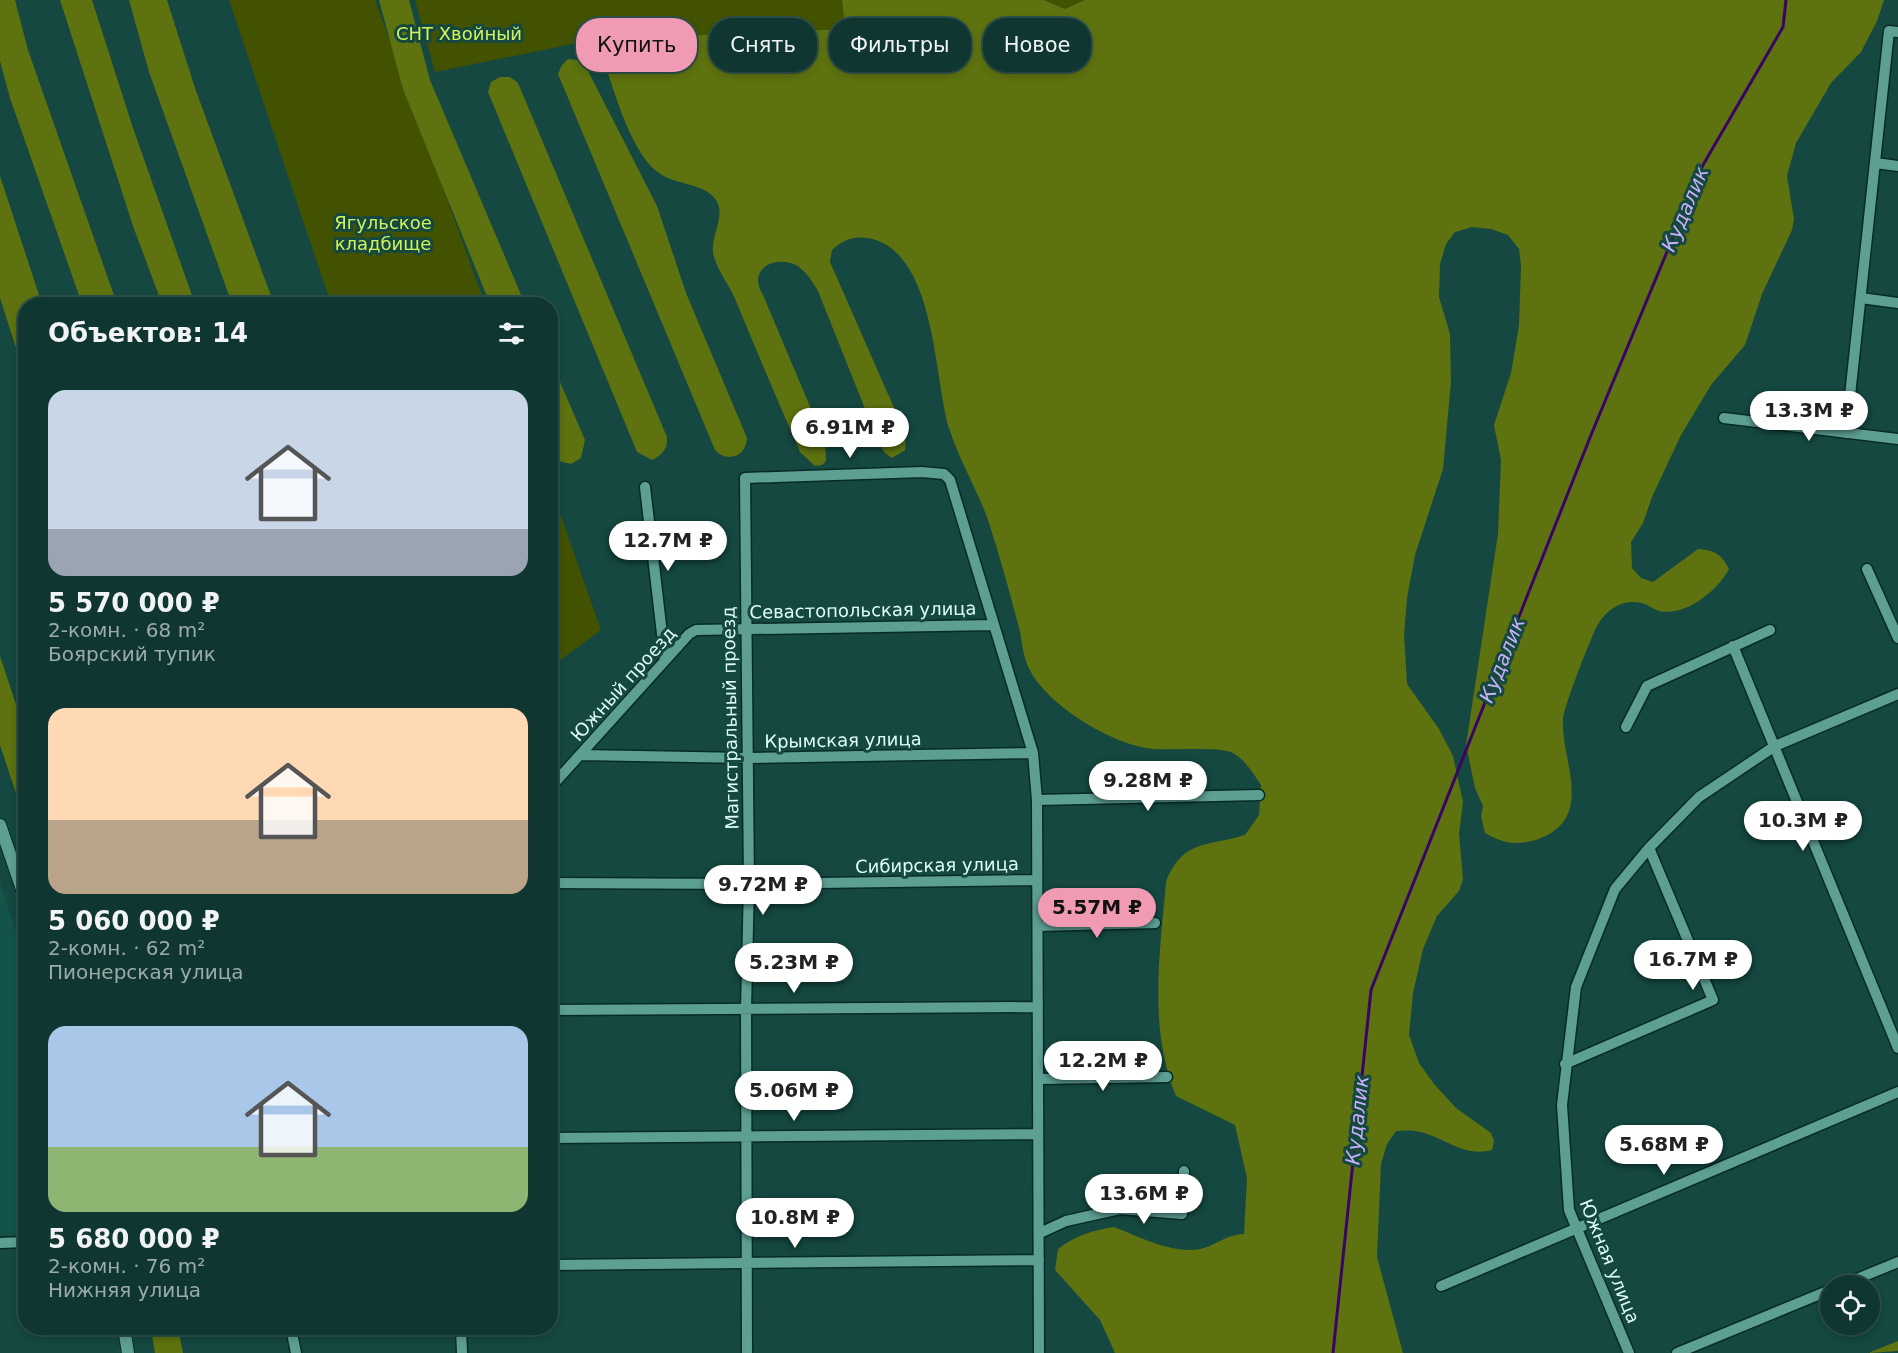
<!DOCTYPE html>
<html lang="ru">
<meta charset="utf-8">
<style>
body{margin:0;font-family:"DejaVu Sans",sans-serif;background:#183e38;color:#f1f3f6;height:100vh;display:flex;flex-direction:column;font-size:22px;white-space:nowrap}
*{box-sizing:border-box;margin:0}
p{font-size:20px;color:#9babab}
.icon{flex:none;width:33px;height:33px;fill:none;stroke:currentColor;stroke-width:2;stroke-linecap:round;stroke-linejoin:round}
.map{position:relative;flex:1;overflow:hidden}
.sheet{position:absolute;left:18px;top:297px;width:540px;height:1038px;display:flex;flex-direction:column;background:#0f3630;border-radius:24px;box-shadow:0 3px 9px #0003,0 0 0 2px #2f504c}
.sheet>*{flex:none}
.hud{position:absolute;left:576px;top:18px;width:570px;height:54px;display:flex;gap:12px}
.tools{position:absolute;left:1820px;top:1275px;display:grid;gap:12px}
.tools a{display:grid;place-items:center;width:60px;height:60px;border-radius:50%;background:#0f3630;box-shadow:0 3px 9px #0003,0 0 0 2px #2f504c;font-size:30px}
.price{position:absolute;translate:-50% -51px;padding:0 14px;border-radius:21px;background:#fff;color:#222;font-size:20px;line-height:39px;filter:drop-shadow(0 2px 3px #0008)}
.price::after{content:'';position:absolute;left:50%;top:36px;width:18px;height:14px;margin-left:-9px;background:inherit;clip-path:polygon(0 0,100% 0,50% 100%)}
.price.selected{background:#f19ab3;color:#111}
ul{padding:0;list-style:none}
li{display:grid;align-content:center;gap:12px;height:318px;padding:0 30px}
li span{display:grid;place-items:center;height:186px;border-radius:18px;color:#555}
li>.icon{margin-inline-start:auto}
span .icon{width:108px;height:108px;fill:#fffc;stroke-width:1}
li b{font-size:26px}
h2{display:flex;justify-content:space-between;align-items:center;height:72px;padding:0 30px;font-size:26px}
.tag{padding:0 21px;border-radius:24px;background:#0f3630;box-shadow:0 3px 9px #0003,0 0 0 2px #2f504c;font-size:21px;line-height:54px}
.tag.selected{background:#f19ab3;color:#111}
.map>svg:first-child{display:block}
.built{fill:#13534a}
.green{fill:#435200}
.forest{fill:#5e720f}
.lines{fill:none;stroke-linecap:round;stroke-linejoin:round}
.stream{stroke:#3a0466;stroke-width:3}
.minor-casing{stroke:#072c26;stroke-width:13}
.tertiary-casing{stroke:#072c26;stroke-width:14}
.minor{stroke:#5e9f93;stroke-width:10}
.tertiary{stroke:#5e9f93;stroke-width:12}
.labels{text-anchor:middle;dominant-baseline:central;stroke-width:6;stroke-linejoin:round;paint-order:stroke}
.park-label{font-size:18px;fill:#d0f25c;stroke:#144840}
.street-label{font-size:18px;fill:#ddfdf6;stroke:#144840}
.water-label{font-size:20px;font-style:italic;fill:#caaff9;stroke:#144840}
</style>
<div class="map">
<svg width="1898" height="1353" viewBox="0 0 1898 1353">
<rect width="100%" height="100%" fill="#144840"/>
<path class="built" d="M0 881 25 960V1235H0Z"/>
<path class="green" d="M229 0H375L485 304H331Z
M415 0H842L845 29 597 39 435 72Z
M1044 0H1085L1065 9Z
M551 488 601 630 551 667H550Z"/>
<path class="forest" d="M0 0H15L28 50 117 304H82L10 98 0 61Z
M60 0H92L132 125 195 304H162L133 226Z
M129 0H167L195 88 274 304H232L149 72Z
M379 0H409L430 80 525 304H490L403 89Z
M842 0H1044L1065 9 1085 0H1884L1877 21 1861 52 1831 83 1796 143 1787 176 1794 219 1792 230 1762 294 1745 345 1711 385 1681 435 1652 497 1643 523 1631 542 1632 568 1641 578 1653 582 1698 549C1714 550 1722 554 1729 569 1718 590 1686 617 1659 611 1653 609 1648 605 1642 603 1621 598 1604 611 1595 630 1589 643 1563 709 1563 720 1561 762 1597 819 1536 840 1516 846 1502 843 1485 833L1481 816 1483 806 1475 788 1466 745 1498 534 1501 460 1494 425 1511 373 1519 325 1521 266 1519 249 1508 235 1491 229 1472 227 1455 232 1446 244 1440 264 1439 297 1450 334 1451 382 1443 469 1415 555 1407 598 1404 635 1407 684 1439 729 1453 756 1463 802 1459 834 1463 879 1459 891 1437 916 1423 949 1413 993 1409 1035 1419 1063 1434 1084 1456 1108 1491 1133 1494 1141 1492 1150C1461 1158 1443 1135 1415 1131 1409 1130 1402 1131 1396 1131L1387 1144 1381 1164 1377 1257 1403 1353H1115L1100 1320 1055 1270 1058 1249C1074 1236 1094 1230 1114 1227 1140 1237 1172 1254 1200 1249 1218 1245 1224 1235 1244 1234L1247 1178 1235 1125 1176 1096C1148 1028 1160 954 1166 882 1183 839 1206 847 1245 835L1259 815 1261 785C1253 773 1245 759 1231 752 1218 747 1172 750 1154 749 1113 746 1042 703 1027 664 1022 652 1022 637 1018 624 1009 590 999 554 988 520 977 489 959 460 949 428 934 379 936 250 868 238 853 236 844 239 832 250L830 262 906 435 905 450 892 458 885 453 879 444 818 291C813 283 808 274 800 268 788 257 758 260 758 281 758 285 761 292 763 295L825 442 826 461 822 465 815 466 800 452C778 402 757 352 736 301 730 286 719 273 714 257 708 238 727 217 716 200 705 183 675 185 659 173 628 151 610 76 597 39L845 29Z
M568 59 578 60 586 67 657 206 686 293 747 438C746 457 727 463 715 450L558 74 562 65Z
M500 77H510L518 83 667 437C668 449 662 455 652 460L637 452 488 92 491 82Z
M0 176 42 304H26L25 376 0 298Z
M551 361 585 440 581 458 571 464 559 461 551 450Z
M0 656 25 732V820L0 745Z
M151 1328H178L183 1353H155Z
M1898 1341V1351L1868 1353Z"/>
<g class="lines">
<path class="stream" d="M1333 1353 1371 990 1591 435 1703 165 1783 27 1786 0"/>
<defs>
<path id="minor" d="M1876 163 1898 166
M1861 298 1898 303
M1724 418 1898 439
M1846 433 1889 31 1898 32
M645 487 665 660
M1867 569 1898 638
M1733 646 1898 1048
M1626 727 1647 686 1770 630
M581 755 747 758 1033 753
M550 788 689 634 696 630 994 625
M1037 800 1259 795
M550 883 749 884 1036 880
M1038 926 1155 923
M550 1010 1038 1007
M1565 1064 1713 1000 1649 848
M1038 1079 1167 1077
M550 1138 1038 1134
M1040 1233 1066 1221 1120 1209 1182 1214 1184 1171
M0 1243 26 1242
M550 1265 1039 1260
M1441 1286 1898 1092
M1840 1286 1898 1262
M291 1328 296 1353
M461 1328 462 1353
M747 1353 746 1009 749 884 745 478 922 472 944 474 950 480 1033 753 1037 800 1039 1353
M1629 1353 1569 1210 1562 1105 1576 987 1615 889 1649 848 1699 797 1775 746 1898 694
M1677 1353 1830 1290"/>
<path id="tertiary" d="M0 825 26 901
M124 1328 128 1353"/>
</defs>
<use href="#minor" class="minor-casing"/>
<use href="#tertiary" class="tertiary-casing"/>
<use href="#minor" class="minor"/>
<use href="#tertiary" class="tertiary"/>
</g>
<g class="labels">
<g class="park-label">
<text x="459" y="33">СНТ Хвойный</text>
<text x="383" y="222">Ягульское<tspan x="383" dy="21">кладбище</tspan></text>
</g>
<g class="street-label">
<text transform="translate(863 610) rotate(-1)">Севастопольская улица</text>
<text transform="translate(623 684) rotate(-48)">Южный проезд</text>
<text transform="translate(730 718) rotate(-91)">Магистральный проезд</text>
<text transform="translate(843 740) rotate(-1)">Крымская улица</text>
<text transform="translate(937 865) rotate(-1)">Сибирская улица</text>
<text transform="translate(1610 1261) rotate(68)">Южная улица</text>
</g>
<g class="water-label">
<text transform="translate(1685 209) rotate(-67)">Кудалик</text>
<text transform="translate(1502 660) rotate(-68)">Кудалик</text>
<text transform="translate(1357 1120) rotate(-84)">Кудалик</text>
</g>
</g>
</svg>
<div class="tools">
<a><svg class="icon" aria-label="locate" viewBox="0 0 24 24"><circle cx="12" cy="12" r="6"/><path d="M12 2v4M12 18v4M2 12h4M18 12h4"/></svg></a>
</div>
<b class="price" style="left:1809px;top:442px">13.3M ₽</b>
<b class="price" style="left:850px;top:459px">6.91M ₽</b>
<b class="price" style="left:668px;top:572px">12.7M ₽</b>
<b class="price" style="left:1148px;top:812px">9.28M ₽</b>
<b class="price" style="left:1803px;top:852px">10.3M ₽</b>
<b class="price" style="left:763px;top:916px">9.72M ₽</b>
<b class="price selected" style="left:1097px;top:939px">5.57M ₽</b>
<b class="price" style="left:1693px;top:991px">16.7M ₽</b>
<b class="price" style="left:794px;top:994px">5.23M ₽</b>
<b class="price" style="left:1103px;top:1092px">12.2M ₽</b>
<b class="price" style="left:794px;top:1122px">5.06M ₽</b>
<b class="price" style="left:1664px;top:1176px">5.68M ₽</b>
<b class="price" style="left:1144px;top:1225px">13.6M ₽</b>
<b class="price" style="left:795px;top:1249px">10.8M ₽</b>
<div class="hud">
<a class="tag selected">Купить</a>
<a class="tag">Снять</a>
<a class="tag">Фильтры</a>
<a class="tag">Новое</a>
</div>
<section class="sheet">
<h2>Объектов: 14<svg class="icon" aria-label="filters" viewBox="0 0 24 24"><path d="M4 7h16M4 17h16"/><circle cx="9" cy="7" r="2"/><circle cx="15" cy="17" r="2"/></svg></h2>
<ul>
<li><span style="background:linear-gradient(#c9d6e8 75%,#9aa5b1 0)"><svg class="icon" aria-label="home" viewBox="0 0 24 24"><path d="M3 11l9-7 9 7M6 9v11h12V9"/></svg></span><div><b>5 570 000 ₽</b><p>2-комн. · 68 m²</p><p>Боярский тупик</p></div></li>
<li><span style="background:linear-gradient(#ffd9b3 60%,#b9a48a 0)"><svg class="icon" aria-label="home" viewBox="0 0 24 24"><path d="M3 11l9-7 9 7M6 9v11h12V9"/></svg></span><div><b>5 060 000 ₽</b><p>2-комн. · 62 m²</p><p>Пионерская улица</p></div></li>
<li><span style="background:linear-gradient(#a9c7e8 65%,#8fb573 0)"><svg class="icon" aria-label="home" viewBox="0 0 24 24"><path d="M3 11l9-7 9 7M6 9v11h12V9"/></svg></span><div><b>5 680 000 ₽</b><p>2-комн. · 76 m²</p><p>Нижняя улица</p></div></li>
</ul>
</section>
</div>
